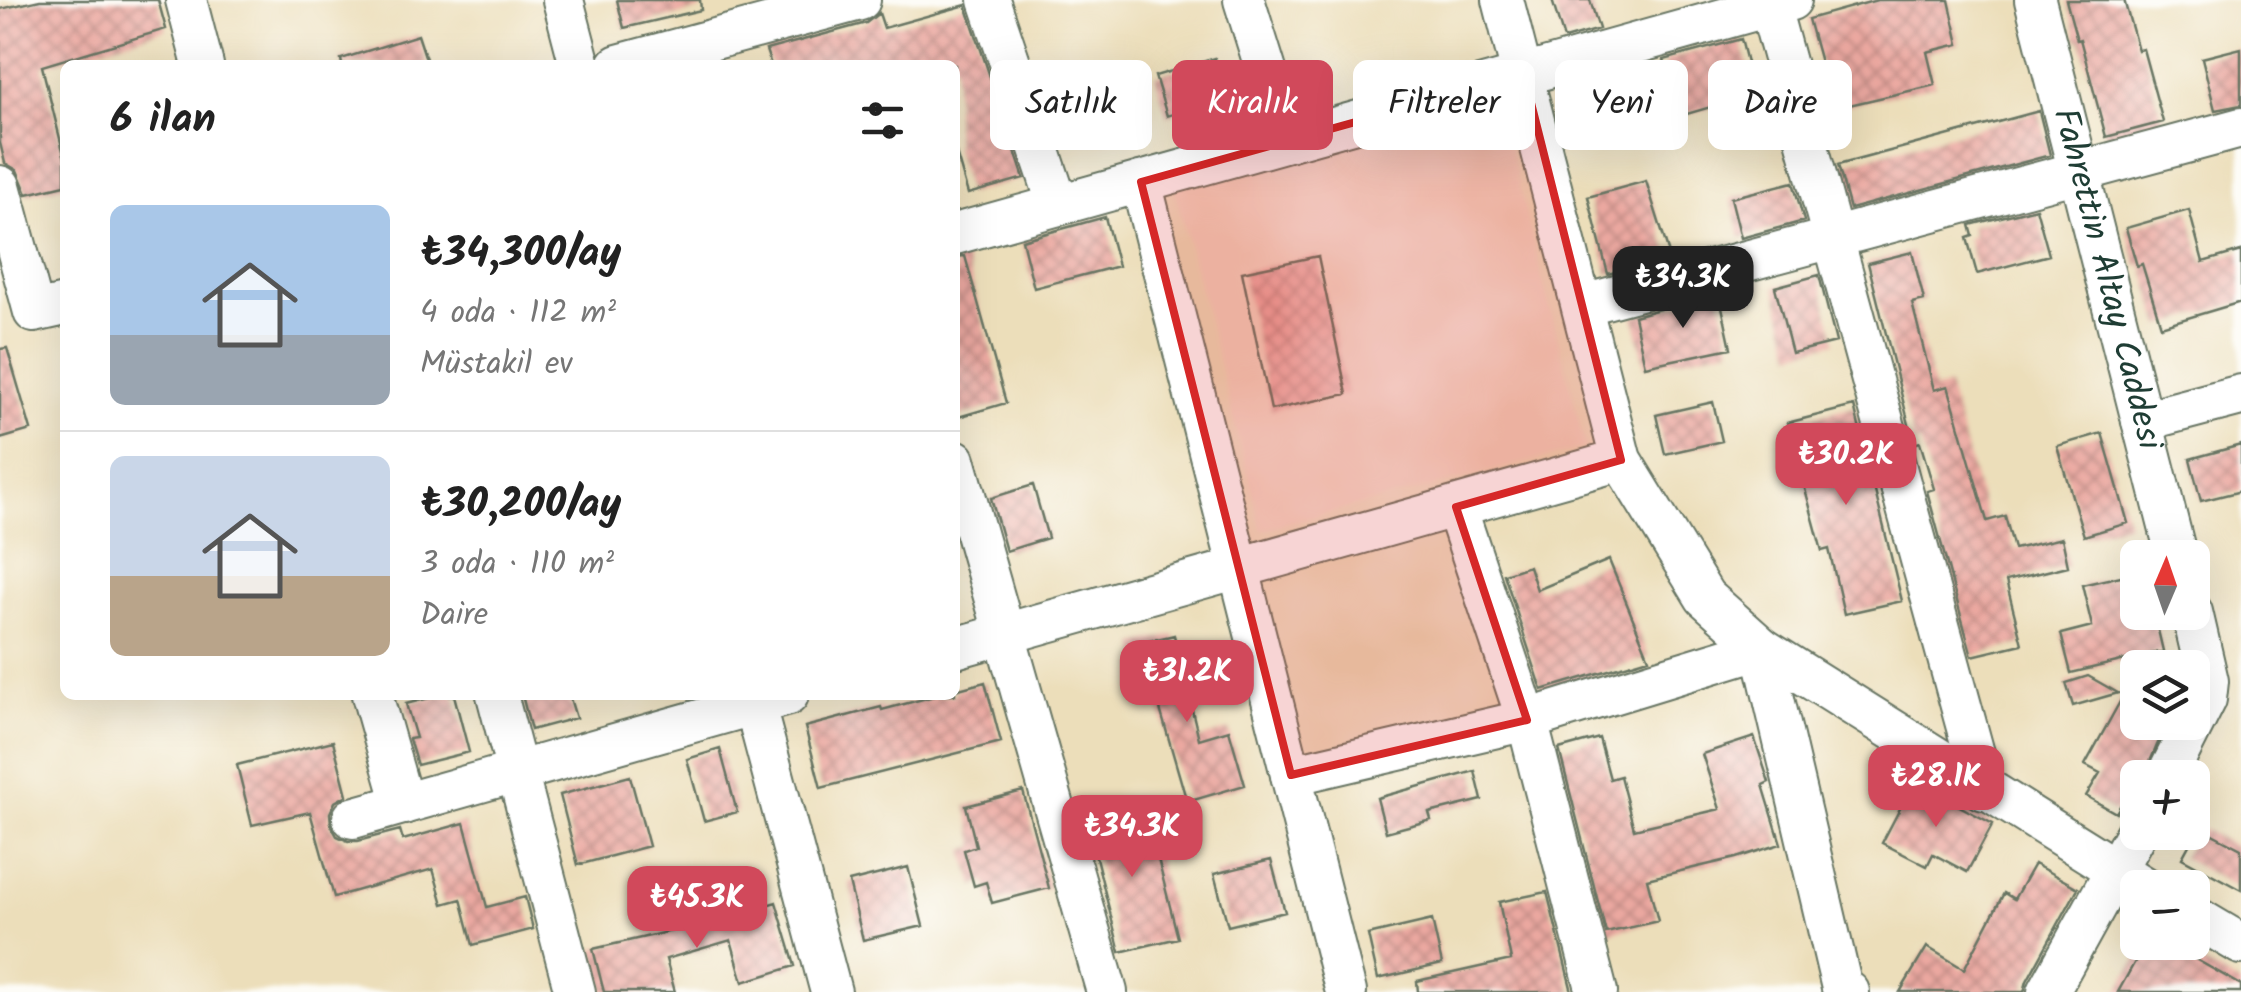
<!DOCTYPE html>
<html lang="tr">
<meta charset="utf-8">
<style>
body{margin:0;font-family:Kalam,sans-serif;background:#f6f6f6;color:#222;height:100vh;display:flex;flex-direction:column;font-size:38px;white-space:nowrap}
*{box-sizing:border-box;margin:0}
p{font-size:32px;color:#767676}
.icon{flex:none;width:55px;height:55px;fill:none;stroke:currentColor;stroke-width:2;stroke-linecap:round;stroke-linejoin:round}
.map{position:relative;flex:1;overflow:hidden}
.panel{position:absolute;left:60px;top:60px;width:900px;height:640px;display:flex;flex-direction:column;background:#fff;border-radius:15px;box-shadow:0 10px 40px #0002}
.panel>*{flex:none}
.banner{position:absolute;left:990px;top:60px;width:950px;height:90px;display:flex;gap:20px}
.needle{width:65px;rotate:2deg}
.fabs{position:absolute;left:2120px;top:540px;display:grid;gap:20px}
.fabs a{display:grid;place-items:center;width:90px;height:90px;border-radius:15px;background:#fff;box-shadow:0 10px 40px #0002;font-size:50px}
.price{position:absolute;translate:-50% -85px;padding:0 22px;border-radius:20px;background:#d1495b;color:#fff;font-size:32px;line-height:65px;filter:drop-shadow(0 2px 5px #0008)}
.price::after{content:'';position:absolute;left:50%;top:60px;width:30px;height:22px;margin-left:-15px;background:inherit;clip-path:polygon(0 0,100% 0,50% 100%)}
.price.active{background:#222;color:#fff}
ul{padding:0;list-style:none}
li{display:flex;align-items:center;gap:30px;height:250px;padding:0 50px}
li+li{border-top:2px solid #e0e0e0}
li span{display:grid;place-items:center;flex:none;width:280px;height:200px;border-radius:15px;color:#555}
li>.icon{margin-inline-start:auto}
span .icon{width:120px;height:120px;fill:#fffc;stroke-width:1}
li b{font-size:42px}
h2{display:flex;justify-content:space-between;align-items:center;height:120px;padding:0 50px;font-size:42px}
.chip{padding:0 35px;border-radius:15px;background:#fff;box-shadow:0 10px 40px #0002;font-size:35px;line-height:90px}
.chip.active{background:#d1495b;color:#fff}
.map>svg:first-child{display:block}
.built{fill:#f2d4be}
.building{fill:url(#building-cross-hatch)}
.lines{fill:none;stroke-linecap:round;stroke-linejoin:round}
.minor-casing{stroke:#677563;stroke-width:44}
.minor{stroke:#fff;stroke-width:40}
.marked{fill:#d62828;fill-opacity:0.2;stroke:#d62828;stroke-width:8;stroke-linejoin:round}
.labels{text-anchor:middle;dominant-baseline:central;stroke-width:9;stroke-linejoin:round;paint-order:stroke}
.street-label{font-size:35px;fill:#1f3d34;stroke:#fdfcf7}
</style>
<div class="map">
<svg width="2241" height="992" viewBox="0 0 2241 992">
<defs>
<pattern id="building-cross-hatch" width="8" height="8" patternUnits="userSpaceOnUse" patternTransform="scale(2.5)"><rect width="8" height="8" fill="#eba8a0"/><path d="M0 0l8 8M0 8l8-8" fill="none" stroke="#be8a83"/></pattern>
</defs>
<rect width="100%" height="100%" fill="#fdfcf7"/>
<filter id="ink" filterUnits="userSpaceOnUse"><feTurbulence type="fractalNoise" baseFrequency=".01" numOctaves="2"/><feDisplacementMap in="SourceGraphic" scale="20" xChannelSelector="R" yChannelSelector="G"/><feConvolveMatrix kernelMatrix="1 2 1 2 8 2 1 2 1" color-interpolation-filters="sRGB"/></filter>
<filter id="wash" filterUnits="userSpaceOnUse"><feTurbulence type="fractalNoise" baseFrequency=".0048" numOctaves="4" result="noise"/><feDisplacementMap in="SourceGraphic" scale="40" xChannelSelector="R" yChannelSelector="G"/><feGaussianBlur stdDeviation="2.25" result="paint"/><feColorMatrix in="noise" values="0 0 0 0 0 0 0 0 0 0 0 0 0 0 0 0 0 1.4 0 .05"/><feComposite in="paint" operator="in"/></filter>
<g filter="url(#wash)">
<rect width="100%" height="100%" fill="#ecdeba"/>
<path class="built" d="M1498 102 1586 448 1262 530 1173 185Z"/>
<g id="blocks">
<path class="building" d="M40 0H158L166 29 42 66 65 159V185L27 194 17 170 5 163 0 143V9Z
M617 0H700L701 10 624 28Z
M1552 0H1590L1599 29 1564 39Z
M1877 0H1949L1959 44 1927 52 1935 85 1845 106 1837 69 1823 73 1808 19Z
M2066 0H2124L2138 50 2143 49 2163 122 2106 137 2080 39 2077 40Z
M966 5 1024 178 968 194 955 149V65H771L766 50 866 23 879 13 884 28Z
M418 35 428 65H342L341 59Z
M1741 39 1752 82 1715 92 1718 105 1680 116 1664 60Z
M2241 48V105L2215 110 2202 58Z
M1215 58 1227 97 1167 116 1155 76Z
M2039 111 2050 155 1850 209 1838 165Z
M1646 181 1670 257 1608 274 1588 197Z
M1793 182 1804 221 1741 238 1731 198Z
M2036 208 2049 255 1977 274 1967 238 1973 236 1970 225Z
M2189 210 2203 262 2241 251V302L2161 326 2142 264 2137 266 2126 228Z
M1105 217 1118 266 1034 288 1022 240Z
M1912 252 1924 300 1912 303 1934 390 1948 386 1987 521 2005 516 2014 549 2062 538 2068 566 2006 581 2022 644 1972 656 1927 491 1934 489 1920 442 1914 444 1868 263Z
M965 256 1006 403 955 418V257Z
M1318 256 1347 394 1271 410 1242 272Z
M1819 275 1836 342 1792 353 1775 287Z
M1719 293 1731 348 1645 366 1634 316Z
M7 348 31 430 0 439V349Z
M1713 402 1722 441 1665 454 1656 415Z
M1854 406 1902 601 1844 614 1829 549 1822 551 1787 423Z
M2102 433 2128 523 2084 536 2057 446Z
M2241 445V491L2201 501 2190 459Z
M1033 485 1048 538 1006 551 991 498Z
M1609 560 1649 658 1542 690 1504 574 1529 566 1537 590Z
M2138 572V617L2154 613 2163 651 2071 673 2061 634 2092 626 2082 585Z
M1174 635 1199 739 1229 730 1245 785 1187 802 1158 702 1150 704 1136 644Z
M2138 669V722H2167L2143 778H2138V793L2130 789 2116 813 2086 796 2100 773 2085 765Z
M2088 676 2118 693 2073 706 2066 683Z
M985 682 1001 742 821 788 805 727 881 707 882 710 938 695H955V690Z
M441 695H454L469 752 417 765 409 739 416 738 406 704Z
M522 695H569L576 718 531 730Z
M1754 737 1769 782 1763 785 1781 844 1736 858 1647 879 1658 921 1606 933 1559 749 1599 738 1610 779 1620 776 1634 829 1720 809 1702 754Z
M333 741 347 795 335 802 330 813 331 825 337 836 348 841H358L400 830 403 840 464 823 487 907 525 897 533 929 473 945 461 899 443 904 433 869 334 897 310 812 252 825 237 765Z
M720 749 737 812 704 821 687 759Z
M1475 771 1482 800 1429 813 1431 820 1386 832 1377 798Z
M630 776 649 846 578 865 560 795Z
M1914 782 1993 824 1967 872 1933 854 1927 866 1882 843Z
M1023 791 1049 888 992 903 986 882 974 886 964 850 976 846 966 806Z
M1145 808 1178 938 1120 952 1087 822Z
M2199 827 2241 849V890L2182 858Z
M1271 860 1285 912 1228 926 1214 874Z
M2034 864 2078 888 2027 981 2024 992H1900L1927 947 1964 969 2004 893 2014 899Z
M908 867 923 926 863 940 849 882Z
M1547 892 1572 992H1418L1417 981 1511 960 1499 902Z
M776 902 795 966 743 982 731 940 666 959 675 992H604L593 949 711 922Z
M1432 920 1442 964 1378 979 1368 935Z
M2146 942H2165L2241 985V992H2118Z"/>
</g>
</g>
<g filter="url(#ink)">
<use href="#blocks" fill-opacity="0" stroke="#677563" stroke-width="2.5"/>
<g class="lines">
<defs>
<g id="minor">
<path d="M186 0 203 65"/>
<path d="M563 0 580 65"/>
<path d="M989 0 1058 205"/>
<path d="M1244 0 1288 141"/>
<path d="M1503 0 1621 460 1705 597 1762 648 2145 888"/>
<path d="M1768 0 1984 790"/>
<path id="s1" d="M2035 0 2177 558"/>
<path d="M618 65 860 0"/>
<path d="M1141 182 1346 992"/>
<path d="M0 186 34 312 65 305"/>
<path d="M955 234 1791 0"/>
<path d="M1583 305 2241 128"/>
<path d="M2142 421 2241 395"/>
<path d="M955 460 1107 992"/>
<path d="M1456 507 1527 720 1597 992"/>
<path d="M955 648 1621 460"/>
<path d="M372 695 403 804"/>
<path d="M497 695 575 992"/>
<path d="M752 695 831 992"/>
<path d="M1291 775 1527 720 1762 648 1842 988 1849 992"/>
<path d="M2166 778 2206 699 2208 681 2192 612"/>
<path d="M353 818 788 695"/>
<path d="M2192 915 2241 944"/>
<path d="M2048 992 2138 829"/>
</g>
</defs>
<use href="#minor" class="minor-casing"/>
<use href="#minor" class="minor"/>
</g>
</g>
<path class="marked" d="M1524 75 1621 460 1456 507 1527 720 1291 775 1141 182Z"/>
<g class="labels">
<g class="street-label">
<text stroke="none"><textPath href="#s1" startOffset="288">Fahrettin Altay Caddesi</textPath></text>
</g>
</g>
</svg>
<div class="fabs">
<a><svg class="needle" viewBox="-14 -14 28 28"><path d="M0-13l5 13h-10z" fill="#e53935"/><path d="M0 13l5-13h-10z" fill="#767676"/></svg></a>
<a><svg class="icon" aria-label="layers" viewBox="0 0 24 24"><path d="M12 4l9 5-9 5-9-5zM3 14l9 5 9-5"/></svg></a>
<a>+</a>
<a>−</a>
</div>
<b class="price active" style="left:1683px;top:331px">₺34.3K</b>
<b class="price" style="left:1846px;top:508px">₺30.2K</b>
<b class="price" style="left:1187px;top:725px">₺31.2K</b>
<b class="price" style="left:1936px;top:830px">₺28.1K</b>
<b class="price" style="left:1132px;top:880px">₺34.3K</b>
<b class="price" style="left:697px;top:951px">₺45.3K</b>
<div class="banner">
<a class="chip">Satılık</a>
<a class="chip active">Kiralık</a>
<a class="chip">Filtreler</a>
<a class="chip">Yeni</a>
<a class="chip">Daire</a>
</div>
<section class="panel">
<h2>6 ilan<svg class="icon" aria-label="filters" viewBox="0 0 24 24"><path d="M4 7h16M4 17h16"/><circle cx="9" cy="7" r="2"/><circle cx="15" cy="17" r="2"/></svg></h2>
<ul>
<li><span style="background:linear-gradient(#a9c7e8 65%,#9aa5b1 0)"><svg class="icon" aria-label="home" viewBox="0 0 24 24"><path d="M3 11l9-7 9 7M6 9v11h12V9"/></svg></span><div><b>₺34,300/ay</b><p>4 oda · 112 m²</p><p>Müstakil ev</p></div></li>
<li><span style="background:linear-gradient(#c9d6e8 60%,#b9a48a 0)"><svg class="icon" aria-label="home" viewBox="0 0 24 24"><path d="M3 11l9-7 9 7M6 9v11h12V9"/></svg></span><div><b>₺30,200/ay</b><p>3 oda · 110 m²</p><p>Daire</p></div></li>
</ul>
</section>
</div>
